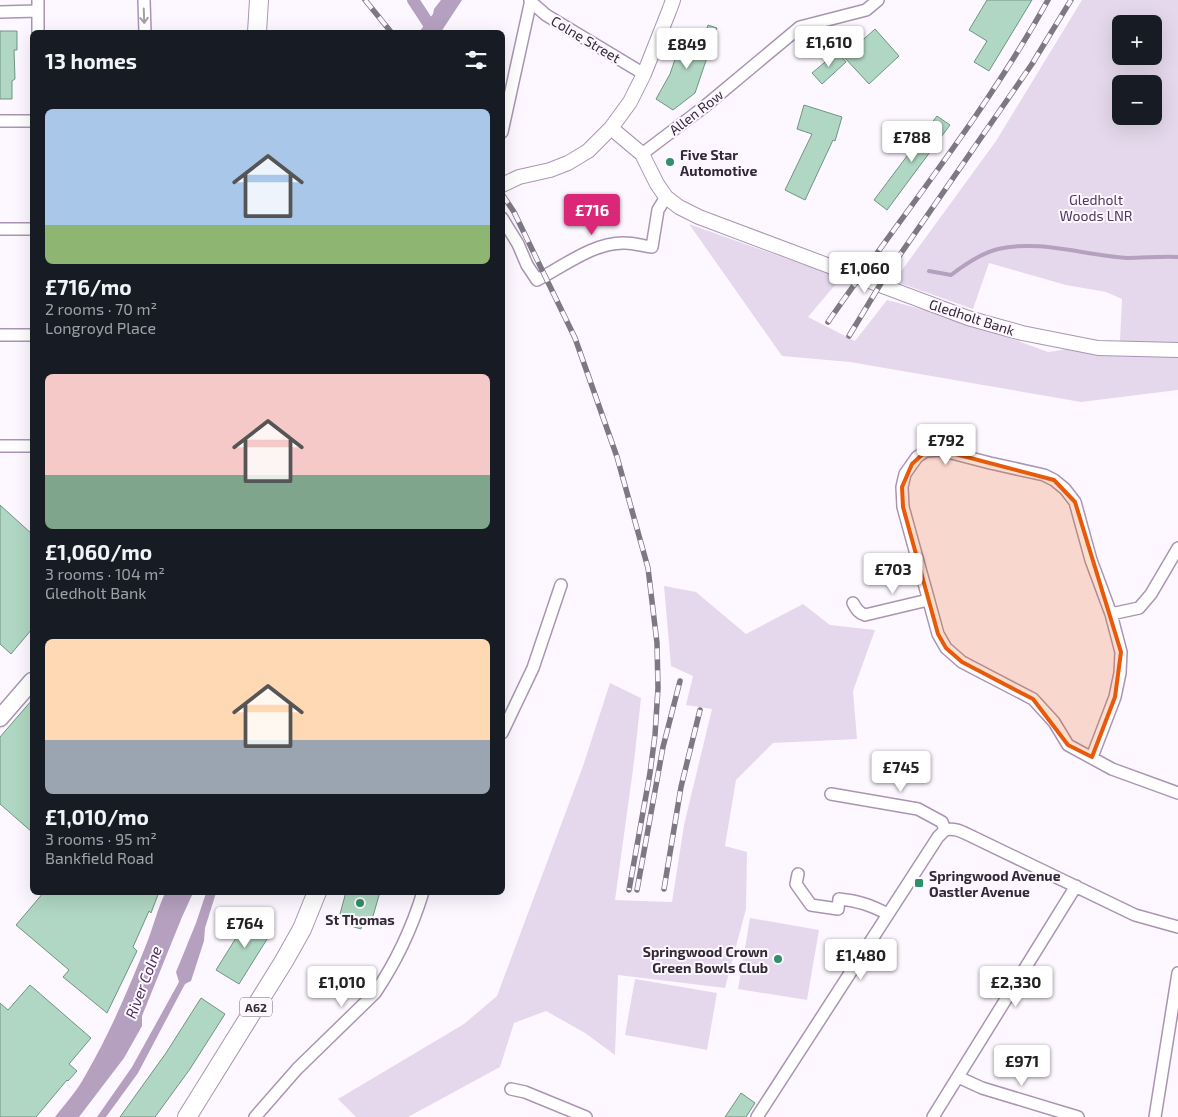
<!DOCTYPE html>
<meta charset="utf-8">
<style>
body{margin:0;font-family:"Exo 2",sans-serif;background:#20242c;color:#f1f3f6;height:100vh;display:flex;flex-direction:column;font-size:19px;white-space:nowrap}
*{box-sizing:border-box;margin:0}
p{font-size:16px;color:#9ea1a6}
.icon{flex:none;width:28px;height:28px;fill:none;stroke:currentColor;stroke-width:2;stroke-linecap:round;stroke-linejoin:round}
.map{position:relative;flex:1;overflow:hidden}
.drawer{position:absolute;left:30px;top:30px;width:475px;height:865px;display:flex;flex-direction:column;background:#171b24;border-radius:8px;box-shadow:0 5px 20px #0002}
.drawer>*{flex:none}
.tools{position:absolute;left:1112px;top:15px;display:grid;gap:10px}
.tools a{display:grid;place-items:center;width:50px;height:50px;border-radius:8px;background:#171b24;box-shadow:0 5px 20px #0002;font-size:25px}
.price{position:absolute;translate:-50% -42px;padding:0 11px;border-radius:5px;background:#fff;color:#222;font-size:16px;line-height:32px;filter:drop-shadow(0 1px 2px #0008)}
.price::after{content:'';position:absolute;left:50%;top:30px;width:15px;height:11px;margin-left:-8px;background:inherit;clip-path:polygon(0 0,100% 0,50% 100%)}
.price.current{background:#db2777;color:#fff}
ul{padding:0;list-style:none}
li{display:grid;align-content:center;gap:10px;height:265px;padding:0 15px}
li span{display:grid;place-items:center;height:155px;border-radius:8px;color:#555}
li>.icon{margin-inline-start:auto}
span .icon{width:90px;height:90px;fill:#fffc;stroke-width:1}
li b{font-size:21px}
h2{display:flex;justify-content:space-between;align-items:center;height:60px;padding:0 15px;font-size:21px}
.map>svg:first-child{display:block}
.green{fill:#e5d8ec;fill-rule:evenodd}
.water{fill:#b5a0bf}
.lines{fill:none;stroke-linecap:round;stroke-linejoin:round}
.stream{stroke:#b5a0bf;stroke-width:4}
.canal{stroke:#b5a0bf;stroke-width:12}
.building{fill:#b0d7c3;stroke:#709482}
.minor-casing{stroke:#a995b3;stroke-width:14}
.tertiary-casing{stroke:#a995b3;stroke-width:16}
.secondary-casing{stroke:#a995b3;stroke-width:19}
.primary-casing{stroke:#a995b3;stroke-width:20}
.minor{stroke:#fff;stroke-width:11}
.tertiary{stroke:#fff;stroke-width:14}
.secondary{stroke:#fff;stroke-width:16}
.primary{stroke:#fff;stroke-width:18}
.rail-casing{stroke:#7e7882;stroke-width:5.5}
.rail{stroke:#fdf8ff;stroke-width:4;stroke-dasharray:11;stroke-linecap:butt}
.oneway{stroke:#a39fa5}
.marked{fill:#e8590c;fill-opacity:0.2;stroke:#e8590c;stroke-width:4;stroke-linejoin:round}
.poi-dot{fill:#2f9069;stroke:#fdf8ff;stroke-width:2}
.labels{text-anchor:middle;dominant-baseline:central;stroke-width:4;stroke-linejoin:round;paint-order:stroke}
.shield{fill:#fdf8ff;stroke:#6f6872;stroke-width:1}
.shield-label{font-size:12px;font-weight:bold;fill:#322a36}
.street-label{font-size:14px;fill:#322a36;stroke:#fdf8ff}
.poi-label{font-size:14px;font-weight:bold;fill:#322a36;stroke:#fdf8ff;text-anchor:start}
.park-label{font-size:14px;fill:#523560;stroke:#fdf8ff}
.water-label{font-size:15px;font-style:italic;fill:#4b2e59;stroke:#fdf8ff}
</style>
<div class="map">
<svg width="1178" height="1117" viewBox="0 0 1178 1117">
<rect width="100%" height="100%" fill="#fdf8ff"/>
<path class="green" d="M1082 0H1178V390L1081 402 850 362 782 356 689 224 841 278 808 317 855 341 887 300 959 319 1048 352 1120 341 1122 299 1106 292 1066 285 989 263 973 309 894 281 996 141ZM1121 24H1154V56H1121ZM1121 84H1154V116H1121Z
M664 586 696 592 746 634 803 604 830 625 875 630 853 691 857 739 773 743 736 780 725 846 747 852 746 909 725 988 618 975 615 1055 585 1033 546 1011 514 1023 500 1067 408 1117H356L338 1099 464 1024 497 996 583 766 610 683 641 698 634 762 615 900 672 902 684 825 712 709 686 705 693 676 671 666Z
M750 918 819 930 807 1000 738 989Z
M635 979 717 993 707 1050 625 1035Z"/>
<path class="water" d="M441 0H462L441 32H419L433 14 434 9Z
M165 893H193L182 917 142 1016V1026L124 1058 79 1117H55C65 1104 77 1091 85 1076 110 1033 130 986 148 940 154 924 158 908 165 893Z
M206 893H216L205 928 204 941 191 981 185 984 138 1073 106 1117H97L132 1067 179 982 176 972 196 923Z"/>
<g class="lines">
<path class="stream" d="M929 271 951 275C964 265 982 253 998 249 1041 239 1085 256 1128 258 1145 258 1161 256 1178 257"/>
<path class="canal" d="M413 0 434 32"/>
</g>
<path class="building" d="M987 0H1032L989 71 974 62 987 41 969 30Z
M708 25 717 28 695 93 673 110 656 99 670 74 683 36 702 42Z
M875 29 899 56 869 84 844 57Z
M0 31H17V50H14L15 79 12 81V99H0Z
M837 52 846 62 822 84 812 73Z
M804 105 842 117 835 141 833 140 805 200 785 190 812 134 797 129Z
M937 116 950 125 887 210 874 200Z
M0 505 32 534V629L11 654 0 644Z
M32 700V832L0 804V737Z
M44 892H159L151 913 149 911 133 947 137 951 107 1013 63 977 69 970 16 925Z
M346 892H380L371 923 363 921 361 929 344 924 346 915 340 914Z
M251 914 274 928 239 984 216 970Z
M30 985 91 1038 69 1064 77 1071 68 1081 67 1080 36 1117H0V1003L8 1010Z
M201 998 225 1014 190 1069 155 1117H120L166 1053Z
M741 1093 755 1103 746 1117H725Z"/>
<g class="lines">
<defs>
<path id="minor" d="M144 0 145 32
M530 1 546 15 644 74
M0 12 38 11
M38 32V0
M0 121H32
M502 132 531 0
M642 154 704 107 800 27 866 10 878 0
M502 218 518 244 527 265 537 280C564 266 594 242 625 243 634 243 643 246 652 247L658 210 666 197
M0 229H32
M0 335H32
M0 446H32
M853 603C856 608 858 613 865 615L928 600
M1111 614 1139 608 1151 594 1178 548
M502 733 533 668 561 585
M1092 757 1115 697 1120 673 1121 652 1111 614 1091 560 1075 502 1065 489 1054 480 1044 475 990 463 940 450 926 451 917 457 912 464 905 474 902 487 903 507 938 634 946 648 962 662 1033 699 1054 722 1068 745 1112 769 1178 793
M831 794 918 809 942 822 945 830
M945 830C955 827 964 833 973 837L1135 915 1178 927
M798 874 796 884 811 905 838 909 839 899C859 901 870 905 888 914
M958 1077 982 1088 1078 1117
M511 1089 525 1092 586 1117
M255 1117 297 1069 375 993C396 962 412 928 423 892
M757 1117 938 837 945 830
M933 1117 1076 886
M1155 1117 1178 973"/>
<path id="tertiary" d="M611 128 642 154 657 184 666 197 679 207 699 217 968 318 1022 333 1098 348 1178 350
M502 185 519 177 550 170 568 163 588 151 611 128 630 102 644 74 669 11 673 0"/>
<path id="secondary" d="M0 718 32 681"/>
<path id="primary" d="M257 32 259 0
M187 1117 284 961 302 929 317 892"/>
</defs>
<use href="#minor" class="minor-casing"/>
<use href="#tertiary" class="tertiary-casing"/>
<use href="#secondary" class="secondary-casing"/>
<use href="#primary" class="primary-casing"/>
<use href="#minor" class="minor"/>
<use href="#tertiary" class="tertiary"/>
<use href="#secondary" class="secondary"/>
<use href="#primary" class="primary"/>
<defs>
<path id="rail" d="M365 0 391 32
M502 194 514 212 575 338 617 457 648 568 657 643 658 688 655 735 650 773 629 890
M828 322C902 215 985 114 1048 0
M849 336 886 275 1032 64 1071 0
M664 889 681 787 700 710
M637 890 663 747 680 681"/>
</defs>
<use href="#rail" class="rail-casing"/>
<use href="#rail" class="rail"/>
</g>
<defs><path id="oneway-shaft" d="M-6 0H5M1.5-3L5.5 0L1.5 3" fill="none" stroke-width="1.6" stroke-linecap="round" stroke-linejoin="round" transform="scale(1.25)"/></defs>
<use class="oneway" href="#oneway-shaft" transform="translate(144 16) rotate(88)"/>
<path class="marked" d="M940 450 1054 480 1075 502 1121 652 1115 697 1092 757 1068 745 1033 699 962 662 946 648 938 634 903 507 902 487 912 464 926 451Z"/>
<g class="poi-dot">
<circle cx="670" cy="162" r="5"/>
<rect x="914" y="878" width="10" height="10" rx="2.5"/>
<circle cx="360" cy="903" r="5"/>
<circle cx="778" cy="959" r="5"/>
</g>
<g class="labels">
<rect class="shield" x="240" y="997.5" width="32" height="19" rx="4"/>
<g class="shield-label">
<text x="256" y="1007">A62</text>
</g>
<g class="street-label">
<text transform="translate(586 39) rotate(31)">Colne Street</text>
<text transform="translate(696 112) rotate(-38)">Allen Row</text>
<text transform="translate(972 317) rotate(18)">Gledholt Bank</text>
</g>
<g class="poi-label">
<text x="680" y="154">Five Star<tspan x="680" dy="16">Automotive</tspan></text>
<text x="929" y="875">Springwood Avenue<tspan x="929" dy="16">Oastler Avenue</tspan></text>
<text x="360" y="919" text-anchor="middle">St Thomas</text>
<text x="768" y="951" text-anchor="end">Springwood Crown<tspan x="768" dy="16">Green Bowls Club</tspan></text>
</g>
<g class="park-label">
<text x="1096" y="199">Gledholt<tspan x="1096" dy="16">Woods LNR</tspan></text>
</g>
<g class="water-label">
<text transform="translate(143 982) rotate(-69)">River Colne</text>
</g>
</g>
</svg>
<div class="tools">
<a>+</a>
<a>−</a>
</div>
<b class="price" style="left:829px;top:68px">£1,610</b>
<b class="price" style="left:687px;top:70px">£849</b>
<b class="price" style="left:912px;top:163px">£788</b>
<b class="price current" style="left:592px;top:236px">£716</b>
<b class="price" style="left:865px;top:294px">£1,060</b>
<b class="price" style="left:946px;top:466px">£792</b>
<b class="price" style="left:893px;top:595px">£703</b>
<b class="price" style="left:901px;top:793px">£745</b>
<b class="price" style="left:245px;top:949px">£764</b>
<b class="price" style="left:861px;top:981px">£1,480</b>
<b class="price" style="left:342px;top:1008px">£1,010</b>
<b class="price" style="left:1016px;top:1008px">£2,330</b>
<b class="price" style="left:1022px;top:1087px">£971</b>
<section class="drawer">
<h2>13 homes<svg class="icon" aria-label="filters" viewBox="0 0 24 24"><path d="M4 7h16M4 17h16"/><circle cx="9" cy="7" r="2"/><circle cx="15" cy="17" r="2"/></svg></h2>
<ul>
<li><span style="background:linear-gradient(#a9c7e8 75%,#8fb573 0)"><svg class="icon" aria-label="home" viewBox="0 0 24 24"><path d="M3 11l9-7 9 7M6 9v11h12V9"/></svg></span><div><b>£716/mo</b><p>2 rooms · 70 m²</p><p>Longroyd Place</p></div></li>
<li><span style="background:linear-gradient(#f6c9c9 65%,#7fa58c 0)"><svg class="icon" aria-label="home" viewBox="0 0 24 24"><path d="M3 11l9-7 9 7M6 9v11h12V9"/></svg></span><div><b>£1,060/mo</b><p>3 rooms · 104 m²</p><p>Gledholt Bank</p></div></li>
<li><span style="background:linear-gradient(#ffd9b3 65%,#9aa5b1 0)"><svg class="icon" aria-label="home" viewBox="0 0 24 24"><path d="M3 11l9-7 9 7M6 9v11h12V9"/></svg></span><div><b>£1,010/mo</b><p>3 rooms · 95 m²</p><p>Bankfield Road</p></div></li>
</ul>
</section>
</div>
